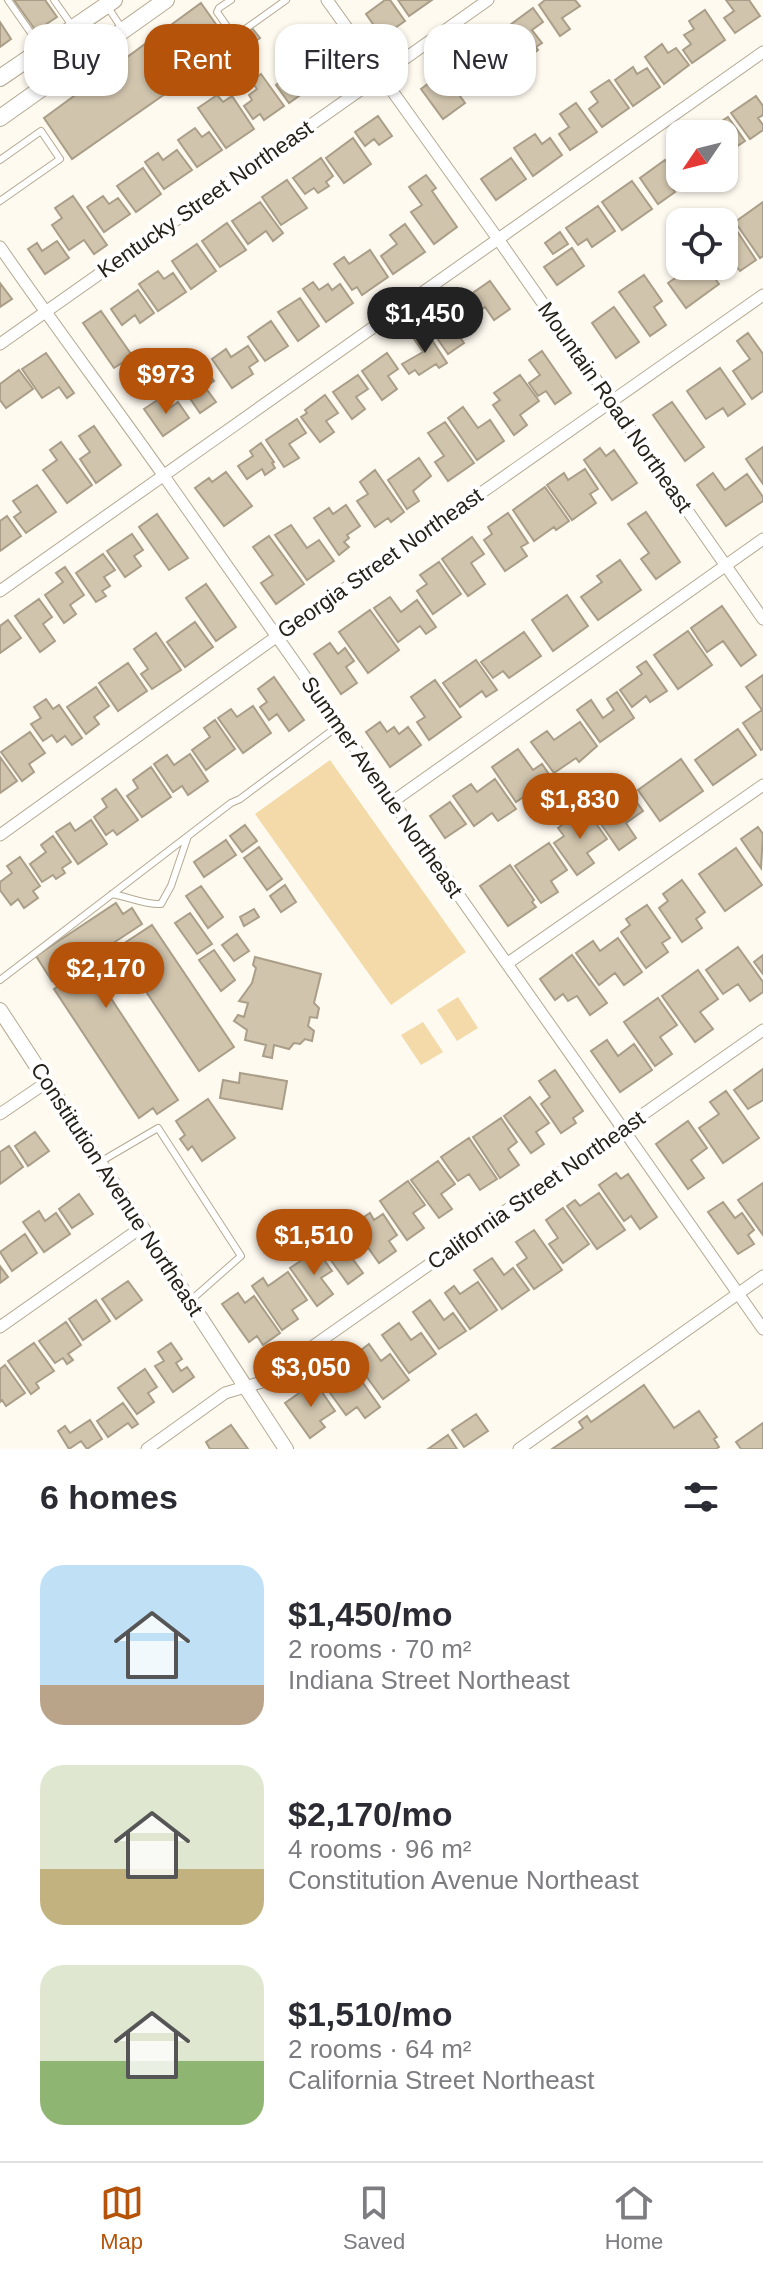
<!DOCTYPE html>
<meta charset="utf-8">
<style>
body{margin:0;font-family:Helvetica,sans-serif;background:#f7f7f7;color:#2b2b33;height:100vh;display:flex;flex-direction:column;font-size:30px;white-space:nowrap}
*{box-sizing:border-box;margin:0}
p{font-size:26px;color:#7c7c81}
.icon{flex:none;width:44px;height:44px;fill:none;stroke:currentColor;stroke-width:2;stroke-linecap:round;stroke-linejoin:round}
.map{position:relative;height:1449px;overflow:hidden}
.drawer{display:flex;flex-direction:column;background:#fff;flex:1}
.drawer>*{flex:none}
.hud{position:absolute;left:24px;top:24px;width:716px;height:72px;display:flex;gap:16px}
.needle{width:52px;rotate:235deg}
.buttons{position:absolute;left:666px;top:120px;display:grid;gap:16px}
.buttons a{display:grid;place-items:center;width:72px;height:72px;border-radius:16px;background:#fff;box-shadow:0 2px 6px #0004;font-size:40px}
.price{position:absolute;translate:-50% -68px;padding:0 18px;border-radius:28px;background:#b45309;color:#fff;font-size:26px;line-height:52px;filter:drop-shadow(0 2px 4px #0008)}
.price::after{content:'';position:absolute;left:50%;top:48px;width:24px;height:18px;margin-left:-12px;background:inherit;clip-path:polygon(0 0,100% 0,50% 100%)}
.price.selected{background:#222;color:#fff}
ul{padding:0;list-style:none}
li{display:flex;align-items:center;gap:24px;height:200px;padding:0 40px}
li span{display:grid;place-items:center;flex:none;width:224px;height:160px;border-radius:24px;color:#555}
li>.icon{margin-inline-start:auto}
span .icon{width:96px;height:96px;fill:#fffc;stroke-width:1}
li b{font-size:34px}
h2{display:flex;justify-content:space-between;align-items:center;height:96px;padding:0 40px;font-size:34px}
.chip{padding:0 28px;border-radius:24px;background:#fff;box-shadow:0 2px 6px #0004;font-size:28px;line-height:72px}
.chip.selected{background:#b45309;color:#fff}
.dock{display:flex;justify-content:space-around;align-items:center;height:112px;border-top:2px solid #e1e1e2;background:#fff;font-size:22px;color:#7c7c81}
.dock a{display:grid;justify-items:center;gap:4px}
.dock .selected{color:#b45309}
.map>svg:first-child{display:block}
.green{fill:#f3daa8}
.building{fill:#d0c4ad;stroke:#aa9e88;stroke-width:2}
.lines{fill:none;stroke-linecap:round;stroke-linejoin:round}
.service-casing{stroke:#b4a992;stroke-width:8}
.minor-casing{stroke:#b4a992;stroke-width:13}
.tertiary-casing{stroke:#b4a992;stroke-width:16}
.secondary-casing{stroke:#b4a992;stroke-width:18}
.service{stroke:#fff;stroke-width:6}
.minor{stroke:#fff;stroke-width:11}
.tertiary{stroke:#fff;stroke-width:14}
.secondary{stroke:#fff;stroke-width:16}
.labels{text-anchor:middle;dominant-baseline:central;stroke-width:8;stroke-linejoin:round;paint-order:stroke}
.street-label{font-size:22px;fill:#262219;stroke:#fff}
</style>
<div class="map">
<svg width="763" height="1449" viewBox="0 0 763 1449">
<rect width="100%" height="100%" fill="#fffaf0"/>
<path class="green" d="M330 760 466 952 391 1005 255 814Z
M458 997 478 1028 457 1041 437 1010Z
M423 1022 443 1052 421 1065 401 1035Z"/>
<path class="building" d="M14 0H45L57 17 36 31Z
M385 0H390L405 21 382 37 366 14Z
M398 0H432L409 16Z
M545 0H575L580 6 562 18 570 29 560 36 539 5Z
M726 0H749L760 16 735 33 724 18 734 11Z
M201 3 232 47 72 159 44 118Z
M533 8 543 22 532 30 542 43 536 47 538 50 531 55 510 25Z
M705 10 725 40 692 63 683 50 691 44 684 35 694 29 689 21Z
M0 22 11 39 0 47Z
M503 27 514 43 506 49 511 57 492 70 476 46Z
M252 28 260 38 241 51 234 41Z
M318 31 335 55 325 63 332 74 319 84 300 57 307 52 301 43Z
M662 44 668 53 676 48 689 65 664 84 645 57Z
M475 53 485 68 459 86 449 71Z
M294 59 313 86 289 103 276 85 284 79 277 70Z
M633 67 637 74 647 68 660 87 633 106 615 80Z
M261 74 284 106 264 120 260 114 253 119 244 106 252 100 249 95 257 89 251 81Z
M437 77 443 86 450 82 465 103 443 119 421 89Z
M609 80 629 108 602 127 589 109 598 102 591 92Z
M217 95 223 102 232 96 254 129 226 148 198 108Z
M756 96 763 106V115L758 118 763 125V130L750 139 731 113Z
M576 103 597 132 570 150 559 134 569 127 560 114Z
M378 116 392 136 379 145 374 139 365 146 355 132Z
M728 117 745 141 724 155V134H703Z
M195 128 202 137 209 132 222 150 197 167 178 140Z
M535 134 542 144 550 138 562 155 533 176 514 148Z
M353 138 371 164 344 183 326 158Z
M177 150 192 170 164 189 145 162 158 153 163 160Z
M321 158 333 176 326 182 329 186 318 193 314 188 305 194 293 178Z
M511 158 526 179 496 200 481 179Z
M665 160 676 176 668 182 675 192 658 204 640 178Z
M143 168 161 194 136 212 117 186Z
M426 175 436 188 432 191 457 227 434 244 411 212 422 205 409 187Z
M287 180 307 208 281 225 262 197Z
M632 181 652 209 622 230 602 202Z
M73 196 107 245 94 254 84 240 69 250 52 225 62 218 55 208Z
M103 196 109 204 118 198 130 214 104 232 87 207Z
M260 202 283 233 273 241 266 231 248 244 232 221Z
M763 202V256L760 258 735 222Z
M598 206 615 231 592 247 587 239 578 245 566 228Z
M227 223 246 250 220 267 202 241Z
M405 224 425 252 393 274 381 256 397 244 390 235Z
M737 231 756 260 740 271 736 266 720 276 713 266H724V240Z
M560 232 568 244 553 254 545 243Z
M57 241 69 258 45 274 28 249 37 243 42 251Z
M197 244 216 271 191 289 172 261Z
M572 248 584 266 557 285 544 267Z
M370 250 388 277 362 295 357 287 352 290 334 264 344 257 349 264Z
M693 266H706L719 284 686 308 668 283Z
M158 271 164 279 173 273 186 292 158 311 139 284Z
M644 275 662 301 654 307 666 325 650 336 619 292Z
M490 281 510 309 494 320 485 307 475 315 464 299Z
M313 282 319 290 328 284 332 290 340 284 353 303 326 322 303 289Z
M0 283 12 299 0 307Z
M138 290 154 313 140 323 135 315 122 325 111 309Z
M300 298 319 326 298 341 278 312Z
M455 306 466 321 459 326 461 330 457 333 464 343 448 354 428 325Z
M614 307 639 342 616 358 592 323Z
M101 311 131 354 138 350 147 363 133 373 125 361 114 368 83 323Z
M271 321 288 346 265 361 248 337Z
M424 328 447 363 439 368 436 364 419 375 415 370 409 374 402 364 423 352 412 336Z
M748 333 763 354V391L752 399 733 371 750 359 737 341Z
M248 346 258 361 249 367 253 374 232 388 212 359 226 349 231 357Z
M542 351 571 393 555 404 546 391 538 396 529 383 540 375 529 360Z
M46 353 74 393 67 398 59 387 42 398 22 369Z
M195 353 214 381 205 387 216 402 200 413 176 378 181 374 176 366Z
M387 353 398 369 388 376 397 389 382 400 362 371Z
M720 368 745 404 728 416 723 408 706 419 687 391Z
M19 370 33 389 6 408 0 400V384Z
M358 375 368 389 356 397 365 409 352 419 333 392Z
M520 375 539 401 520 415 527 425 514 435 493 405 500 400 494 393Z
M325 395 338 413 326 421 334 432 320 442 301 417 307 413 305 410Z
M159 399 167 410 178 402 189 418 163 436 144 409Z
M672 402 704 447 685 461 653 415Z
M463 407 478 428 490 420 504 441 477 460 448 418Z
M297 419 306 433 289 444 299 458 284 467 266 440Z
M445 422 474 463 448 481 435 462 444 456 428 433Z
M94 426 121 465 96 483 80 459 90 452 79 436Z
M61 442 92 485 67 503 43 470 57 460 50 450Z
M261 443 274 462 272 463 275 468 265 475 262 469 247 479 238 466 253 456 250 451Z
M763 447V484L746 459Z
M600 448 606 456 614 450 637 483 612 500 584 460Z
M419 458 431 476 413 491 419 501 407 509 388 480Z
M585 469 598 489 590 494 596 503 572 520 547 485 564 473 568 480Z
M375 470 404 512 391 522 388 518 375 527 357 501 368 494 360 482Z
M226 472 252 506 224 526 195 488 209 478 212 482Z
M713 473 725 490 747 474 763 497V501L726 526 697 485Z
M37 485 56 512 26 533 14 517 21 512 13 501Z
M545 487 569 521 556 530 554 527 534 541 513 510Z
M346 505 360 526 347 535 349 538 344 542 349 547 339 555 314 518 329 508 333 514Z
M646 512 680 562 656 579 641 559 649 553 628 524Z
M508 513 528 543 521 547 527 556 505 571 484 540 492 534 488 527Z
M157 514 188 558 169 570 139 527Z
M7 516 21 536 0 551V521Z
M291 525 307 548 319 540 334 561 307 580 275 535Z
M132 534 143 550 134 556 141 566 125 577 107 551Z
M269 536 304 584 276 604 261 583 273 575 253 547Z
M472 537 484 554 471 563 485 584 468 596 442 559Z
M103 554 115 570 104 577 110 586 102 591 106 596 96 602 76 573Z
M620 560 641 590 598 620 581 597 602 582 597 576Z
M439 562 461 594 433 614 417 591 427 584 420 575Z
M65 567 84 595 70 605 76 614 64 623 45 595 63 582 56 573Z
M206 584 236 627 216 641 186 598Z
M567 595 588 626 553 651 532 620Z
M390 597 401 612 417 600 436 627 426 634 420 626 398 642 374 608Z
M39 599 52 617 43 624 55 641 40 652 15 616Z
M722 606 756 655 741 666 723 641 707 652 691 628Z
M370 610 399 650 368 673 339 632Z
M8 620 21 638 0 653V626Z
M195 622 213 647 185 667 167 642Z
M688 631 712 665 678 689 654 655Z
M524 632 541 656 509 678 503 671 493 678 481 662Z
M156 633 181 670 152 689 141 674 148 669 134 649Z
M330 643 338 654 345 648 354 661 346 667 357 683 341 694 314 654Z
M476 660 497 690 486 697 482 691 460 707 443 683Z
M646 661 667 691 650 702 646 696 632 707 620 690 642 674 637 667Z
M128 663 147 691 118 711 99 683Z
M763 675V749L761 750 743 723 762 710 746 687Z
M274 677 304 720 289 731 277 714 269 720 260 707 267 702 258 689Z
M435 680 461 717 429 740 417 722 425 717 411 697Z
M96 687 109 706 94 717 99 724 86 734 67 707Z
M617 692 634 718 600 742 577 710 591 700 603 718 614 710 607 699Z
M46 699 53 709 59 705 82 738 72 745 65 736 57 742 52 735 43 741 31 724 41 718 34 707Z
M253 706 271 733 243 753 218 718 231 709 237 717Z
M215 720 235 749 206 770 192 750 210 737 204 728Z
M380 722 387 732 394 727 399 734 408 727 421 745 390 767 366 732Z
M580 722 597 746 579 762 576 758 554 773 531 742 547 731 554 740Z
M738 729 756 755 713 785 695 760Z
M30 732 45 753 29 764 34 772 22 781 1 752Z
M518 749 533 770 542 764 563 795 546 807 540 798 531 805 525 796 516 802 492 767Z
M190 754 208 781 188 795 182 786 173 792 154 764 167 755 174 765Z
M0 757 17 781 0 793Z
M681 759 703 791 660 821 638 790Z
M151 767 171 797 142 817 127 796 138 788 133 780Z
M618 776 643 811 626 823 636 838 619 850 594 814 602 808 592 794Z
M495 779 516 809 498 821 492 813 474 826 453 796 471 784 477 792Z
M116 789 138 820 117 835 113 830 106 835 94 817 107 807 102 799Z
M450 802 466 824 445 838 430 816Z
M585 808 607 839 587 853 594 863 577 875 554 843 564 836 558 828Z
M91 820 107 844 78 864 56 832 70 823 75 831Z
M245 825 257 841 242 852 230 836Z
M758 827 763 834 761 868 741 839Z
M53 836 71 862 62 868 65 873 56 879 53 875 42 882 30 864 46 852 41 845Z
M226 840 236 855 204 877 194 862Z
M549 843 567 870 551 881 558 892 541 903 515 866Z
M259 847 282 879 267 890 244 858Z
M736 848 762 885 725 911 699 874Z
M20 857 40 886 33 891 38 898 24 908 18 899 11 905 0 890V882L12 873 7 866Z
M510 865 534 900 532 902 536 907 508 926 480 886Z
M682 880 705 912 696 919 702 928 682 942 659 908 668 901 663 894Z
M285 885 296 902 281 912 270 896Z
M201 886 223 917 208 928 186 896Z
M116 903 123 914 132 908 142 924 74 969 77 973 89 965 178 1100 157 1114 153 1108 139 1118 54 989 69 980 64 973 52 981 36 956Z
M647 905 670 938 662 943 668 952 646 968 621 932 630 925 626 919Z
M254 909 259 917 244 926 240 917Z
M190 913 212 944 197 954 175 923Z
M152 925 234 1047 199 1071 117 948Z
M237 934 249 951 234 961 222 945Z
M618 938 642 972 624 985 615 973 599 985 576 953 593 941 600 951Z
M738 947 763 982V992L750 1001 738 984 723 994 706 970Z
M214 950 235 980 221 991 199 960Z
M572 955 607 1003 590 1015 577 996 568 1001 563 994 555 1000 540 979Z
M763 955V974L754 962Z
M255 957 321 974 314 1003 319 1008 317 1018 310 1017 308 1026 314 1031 312 1041 305 1039 300 1044 294 1043 289 1049 274 1045 272 1058 263 1056 266 1045 245 1040 247 1030 234 1021 238 1015 244 1017 248 1003 239 1001 252 983 256 968 253 965Z
M698 970 718 999 700 1012 713 1029 695 1042 662 996Z
M658 998 677 1025 660 1037 672 1054 655 1066 624 1022Z
M607 1040 618 1056 634 1044 652 1070 620 1092 591 1051Z
M763 1069V1100L748 1109 734 1090Z
M555 1070 583 1111 573 1118 576 1123 561 1133 541 1104 550 1097 539 1081Z
M240 1073 287 1081 282 1109 220 1098 223 1080 239 1083Z
M726 1091 759 1138 723 1163 699 1128 719 1114 710 1102Z
M530 1097 549 1123 536 1132 544 1144 531 1153 504 1116Z
M208 1099 235 1138 202 1161 192 1146 188 1150 180 1139 185 1135 176 1121Z
M501 1118 517 1142 508 1149 519 1165 500 1178 473 1137Z
M688 1121 707 1148 691 1160 704 1178 688 1189 656 1144Z
M35 1132 49 1151 28 1166 15 1146Z
M469 1138 497 1179 480 1190 469 1174 458 1181 441 1157Z
M9 1146 23 1167 0 1184V1152Z
M438 1161 455 1184 441 1194 452 1209 439 1218 411 1180Z
M616 1173 621 1179 628 1174 657 1217 640 1229 631 1216 624 1221 599 1185Z
M408 1181 425 1205 413 1213 424 1228 407 1240 380 1201Z
M763 1183V1235L738 1200Z
M599 1193 625 1230 597 1249 567 1206 575 1200 580 1206Z
M79 1194 93 1214 72 1228 59 1209Z
M723 1202 735 1218 742 1213 754 1230 748 1235 754 1244 738 1254 708 1212Z
M563 1208 589 1244 563 1263 549 1244 558 1238 546 1220Z
M39 1211 45 1221 56 1213 70 1234 44 1252 23 1222Z
M370 1213 374 1220 383 1214 397 1235 389 1241 396 1251 379 1263 352 1225Z
M347 1226 364 1250 352 1258 363 1273 348 1284 320 1245Z
M534 1230 562 1270 534 1289 517 1265 527 1258 516 1242Z
M25 1234 37 1253 12 1271 0 1252Z
M317 1250 332 1271 321 1278 333 1294 317 1306 290 1268Z
M492 1258 504 1275 513 1268 529 1290 502 1309 474 1270Z
M0 1266 8 1277 0 1283Z
M288 1272 307 1300 292 1310 298 1319 282 1330 252 1286 263 1278 268 1286Z
M128 1281 142 1300 116 1319 102 1299Z
M478 1282 497 1310 470 1329 445 1293 454 1286 460 1294Z
M238 1293 245 1303 254 1296 280 1333 263 1345 257 1336 249 1342 222 1304Z
M96 1300 110 1321 83 1340 69 1319Z
M430 1300 444 1320 453 1313 466 1331 439 1349 413 1312Z
M66 1322 81 1345 68 1354 73 1360 67 1364 63 1358 55 1363 39 1341Z
M399 1323 411 1340 421 1333 436 1354 409 1373 382 1335Z
M34 1343 54 1371 36 1383 39 1388 31 1394 8 1361Z
M171 1343 182 1359 176 1363 181 1371 187 1367 194 1377 173 1392 155 1366 164 1361 158 1352Z
M369 1344 381 1361 390 1354 409 1380 383 1399 352 1357Z
M5 1365 25 1393 6 1406 2 1400 0 1402V1369Z
M145 1369 157 1387 148 1393 154 1402 137 1414 118 1388Z
M334 1369 346 1385 358 1376 380 1407 365 1418 357 1407 346 1415 320 1379Z
M315 1382 335 1411 320 1421 325 1427 310 1438 285 1403Z
M644 1385 674 1428 699 1411 717 1437 714 1439 719 1447 716 1449H552L583 1428 579 1422 587 1416 591 1422Z
M123 1403 138 1424 132 1428 128 1423 108 1437 97 1421Z
M476 1414 488 1431 464 1447 452 1430Z
M90 1420 102 1439 87 1449 81 1441 69 1449 58 1431 65 1426 70 1433Z
M763 1423V1449H741L736 1442Z
M231 1425 248 1449H210L206 1442Z
M448 1435 457 1449H428Z"/>
<g class="lines">
<defs>
<path id="service" d="M8 0 42 49
M54 0 73 27
M231 0 219 8 217 12 233 35H237L286 0
M107 6 123 30
M0 160 41 131 60 159 0 201
M112 894C129 897 145 905 161 904L171 886 188 836
M0 980 231 803 240 799 338 726
M100 1162 158 1128 241 1256 190 1301"/>
<path id="minor" d="M327 0 498 239 763 619
M0 247C54 325 111 401 166 479 365 763 565 1045 763 1329
M0 344 488 0
M0 591 763 52
M392 802 763 539
M0 835 276 637 763 295
M508 963 763 785
M0 1114 47 1082
M0 1327 142 1227
M147 1449 225 1393 262 1382 763 1030
M519 1449 763 1276"/>
<path id="tertiary" d="M0 1010 286 1449"/>
<path id="secondary" d="M0 78 114 0
M0 118 166 0"/>
</defs>
<use href="#service" class="service-casing"/>
<use href="#minor" class="minor-casing"/>
<use href="#tertiary" class="tertiary-casing"/>
<use href="#secondary" class="secondary-casing"/>
<use href="#service" class="service"/>
<use href="#minor" class="minor"/>
<use href="#tertiary" class="tertiary"/>
<use href="#secondary" class="secondary"/>
</g>
<g class="labels">
<g class="street-label">
<text transform="translate(205 199) rotate(-35)">Kentucky Street Northeast</text>
<text transform="translate(615 407) rotate(55)">Mountain Road Northeast</text>
<text transform="translate(380 563) rotate(-35)">Georgia Street Northeast</text>
<text transform="translate(382 787) rotate(55)">Summer Avenue Northeast</text>
<text transform="translate(117 1189) rotate(57)">Constitution Avenue Northeast</text>
<text transform="translate(536 1190) rotate(-35)">California Street Northeast</text>
</g>
</g>
</svg>
<div class="buttons">
<a><svg class="needle" viewBox="-14 -14 28 28"><path d="M0-13l5 13h-10z" fill="#e53935"/><path d="M0 13l5-13h-10z" fill="#7c7c81"/></svg></a>
<a><svg class="icon" aria-label="locate" viewBox="0 0 24 24"><circle cx="12" cy="12" r="6"/><path d="M12 2v4M12 18v4M2 12h4M18 12h4"/></svg></a>
</div>
<b class="price selected" style="left:425px;top:355px">$1,450</b>
<b class="price" style="left:166px;top:416px">$973</b>
<b class="price" style="left:580px;top:841px">$1,830</b>
<b class="price" style="left:106px;top:1010px">$2,170</b>
<b class="price" style="left:314px;top:1277px">$1,510</b>
<b class="price" style="left:311px;top:1409px">$3,050</b>
<div class="hud">
<a class="chip">Buy</a>
<a class="chip selected">Rent</a>
<a class="chip">Filters</a>
<a class="chip">New</a>
</div>
</div>
<section class="drawer">
<h2>6 homes<svg class="icon" aria-label="filters" viewBox="0 0 24 24"><path d="M4 7h16M4 17h16"/><circle cx="9" cy="7" r="2"/><circle cx="15" cy="17" r="2"/></svg></h2>
<ul>
<li><span style="background:linear-gradient(#bfe0f5 75%,#b9a48a 0)"><svg class="icon" aria-label="home" viewBox="0 0 24 24"><path d="M3 11l9-7 9 7M6 9v11h12V9"/></svg></span><div><b>$1,450/mo</b><p>2 rooms · 70 m²</p><p>Indiana Street Northeast</p></div></li>
<li><span style="background:linear-gradient(#dfe7d0 65%,#c2b280 0)"><svg class="icon" aria-label="home" viewBox="0 0 24 24"><path d="M3 11l9-7 9 7M6 9v11h12V9"/></svg></span><div><b>$2,170/mo</b><p>4 rooms · 96 m²</p><p>Constitution Avenue Northeast</p></div></li>
<li><span style="background:linear-gradient(#dfe7d0 60%,#8fb573 0)"><svg class="icon" aria-label="home" viewBox="0 0 24 24"><path d="M3 11l9-7 9 7M6 9v11h12V9"/></svg></span><div><b>$1,510/mo</b><p>2 rooms · 64 m²</p><p>California Street Northeast</p></div></li>
</ul>
</section>
<nav class="dock">
<a class="selected"><svg class="icon" aria-label="map" viewBox="0 0 24 24"><path d="M3 6l6-2 6 2 6-2v14l-6 2-6-2-6 2zM9 4v14M15 6v14"/></svg>Map</a>
<a><svg class="icon" aria-label="saved" viewBox="0 0 24 24"><path d="M7 4h10v16l-5-4-5 4z"/></svg>Saved</a>
<a><svg class="icon" aria-label="home" viewBox="0 0 24 24"><path d="M3 11l9-7 9 7M6 9v11h12V9"/></svg>Home</a>
</nav>
